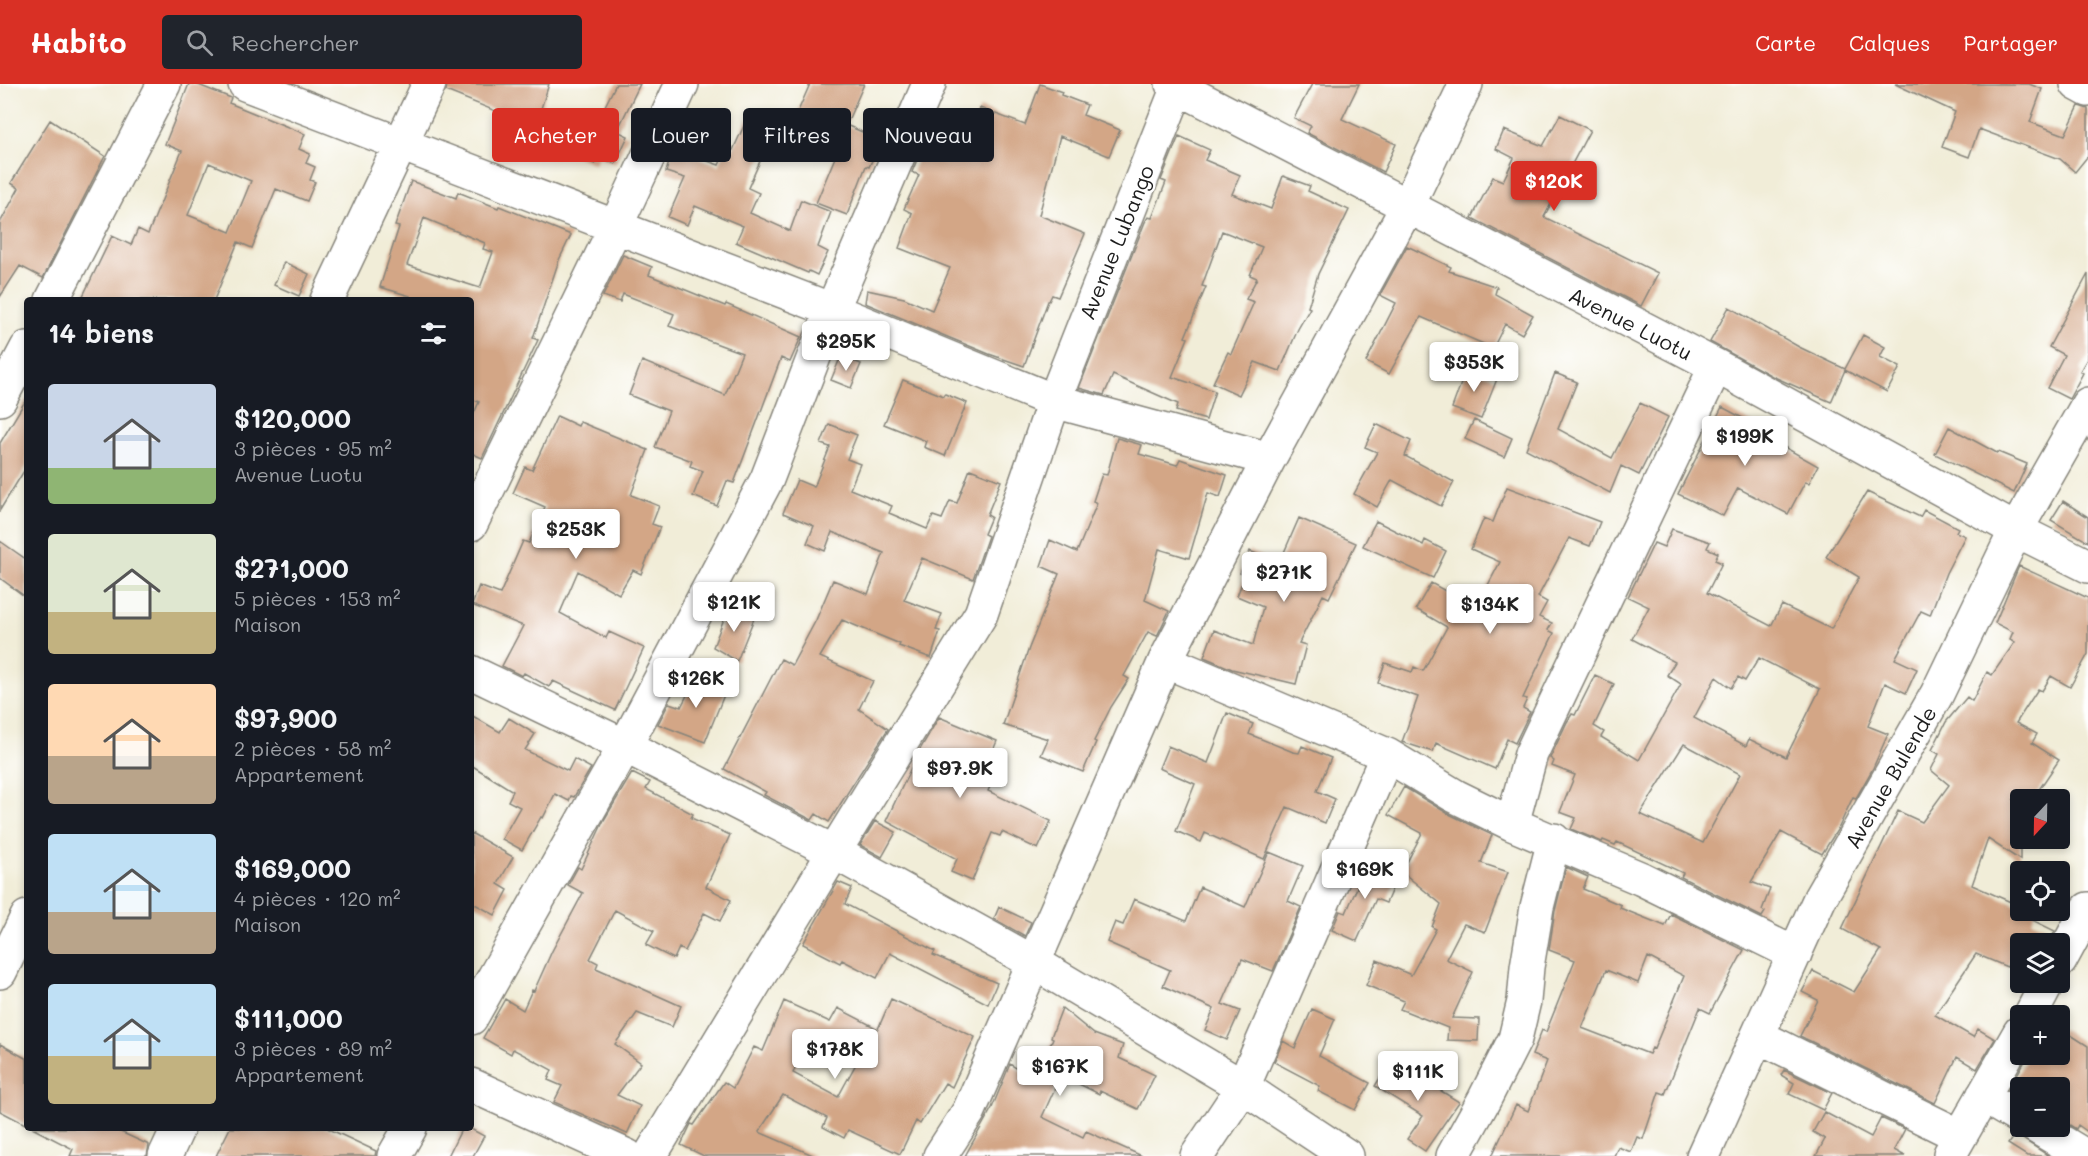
<!DOCTYPE html>
<html lang="fr">
<meta charset="utf-8">
<style>
body{margin:0;font-family:Mali,sans-serif;background:#20242c;color:#f1f3f6;height:100vh;display:flex;flex-direction:column;font-size:22px;white-space:nowrap}
*{box-sizing:border-box;margin:0}
p{font-size:20px;color:#9ea1a6}
.icon{flex:none;width:33px;height:33px;fill:none;stroke:currentColor;stroke-width:2;stroke-linecap:round;stroke-linejoin:round}
.map{position:relative;flex:1;overflow:hidden}
.panel{position:absolute;left:24px;top:213px;width:450px;height:834px;display:flex;flex-direction:column;background:#171b24;border-radius:6px;box-shadow:0 3px 9px #0003}
.panel>*{flex:none}
.top-card{position:absolute;left:492px;top:24px;width:570px;height:54px;display:flex;gap:12px}
.needle{width:39px;rotate:202deg}
.buttons{position:absolute;left:2010px;top:705px;display:grid;gap:12px}
.buttons a{display:grid;place-items:center;width:60px;height:60px;border-radius:6px;background:#171b24;box-shadow:0 3px 9px #0003;font-size:30px}
.price{position:absolute;translate:-50% -51px;padding:0 14px;border-radius:6px;background:#fff;color:#222;font-size:20px;line-height:39px;filter:drop-shadow(0 2px 3px #0008)}
.price::after{content:'';position:absolute;left:50%;top:36px;width:18px;height:14px;margin-left:-9px;background:inherit;clip-path:polygon(0 0,100% 0,50% 100%)}
.price.selected{background:#d93025;color:#fff}
ul{padding:0;list-style:none}
li{display:flex;align-items:center;gap:18px;height:150px;padding:0 24px}
li span{display:grid;place-items:center;flex:none;width:168px;height:120px;border-radius:6px;color:#555}
li>.icon{margin-inline-start:auto}
span .icon{width:72px;height:72px;fill:#fffc;stroke-width:1}
li b{font-size:26px}
h2{display:flex;justify-content:space-between;align-items:center;height:72px;padding:0 24px;font-size:26px}
.tag{padding:0 21px;border-radius:6px;background:#171b24;box-shadow:0 3px 9px #0003;font-size:21px;line-height:54px}
.tag.selected{background:#d93025;color:#fff}
header{display:flex;align-items:center;gap:36px;box-sizing:border-box;height:84px;padding:0 30px;background:#d93025;color:#fff}
header strong{font-size:28px}
nav{display:flex;gap:33px;margin-inline-start:auto;font-size:21px}
.search{width:420px;height:54px;background:#20242c;display:flex;align-items:center;gap:15px;box-sizing:border-box;padding:0 21px;border-radius:6px;color:#9ea1a6;font-size:22px}
.map>svg:first-child{display:block}
.building{fill:#d3a686;fill-rule:evenodd}
.lines{fill:none;stroke-linecap:round;stroke-linejoin:round}
.minor-casing{stroke:#86847a;stroke-width:36}
.minor{stroke:#fff;stroke-width:33}
.labels{text-anchor:middle;dominant-baseline:central;stroke-width:4.5;stroke-linejoin:round;paint-order:stroke}
.street-label{font-size:21px;fill:#1c1c1c;stroke:#fff}
</style>
<header>
<strong>Habito</strong>
<div class="search"><svg class="icon" aria-label="search" viewBox="0 0 24 24"><circle cx="10" cy="10" r="6"/><path d="M15 15l6 6"/></svg>Rechercher</div>
<nav><a>Carte</a><a>Calques</a><a>Partager</a></nav>
</header>
<div class="map">
<svg width="2088" height="1072" viewBox="0 0 2088 1072">
<rect width="100%" height="100%" fill="#fff"/>
<filter id="ink" filterUnits="userSpaceOnUse"><feTurbulence type="fractalNoise" baseFrequency=".0167" numOctaves="2"/><feDisplacementMap in="SourceGraphic" scale="12" xChannelSelector="R" yChannelSelector="G"/><feConvolveMatrix kernelMatrix="1 2 1 2 8 2 1 2 1" color-interpolation-filters="sRGB"/></filter>
<filter id="wash" filterUnits="userSpaceOnUse"><feTurbulence type="fractalNoise" baseFrequency=".008" numOctaves="4" result="noise"/><feDisplacementMap in="SourceGraphic" scale="24" xChannelSelector="R" yChannelSelector="G"/><feGaussianBlur stdDeviation="1.35" result="paint"/><feColorMatrix in="noise" values="0 0 0 0 0 0 0 0 0 0 0 0 0 0 0 0 0 1.4 0 .05"/><feComposite in="paint" operator="in"/></filter>
<g filter="url(#wash)">
<rect width="100%" height="100%" fill="#f1edd8"/>
<g id="blocks">
<path class="building" d="M189 0H196L231 14 229 19 305 50 299 65 310 70 306 79 315 83 310 96 315 98 307 117 276 105 252 164 238 158 214 216H81L112 152 131 161 138 145 148 150 182 67 165 60ZM209 79 251 97 230 148 188 131Z
M447 0H549L535 43 446 7Z
M616 0H640L617 47 628 52 615 80 598 72 595 80 574 71 590 35 597 38Z
M810 0H864L846 41 881 56 869 83 866 82 847 131 816 119 836 71 788 50Z
M1040 0 1062 8 1061 11 1087 21 1083 31 1120 46 1109 72 1060 52 1039 131 1085 150 1058 213 1052 211 1049 217H1048L1024 282 989 270 865 219 867 206 904 214 932 226 950 184 899 164 912 129 904 125 919 91 912 88 921 66 932 71 943 45 968 55 980 24 1025 41Z
M1312 0H1359L1342 35 1396 60 1383 88 1307 49 1311 42 1294 34Z
M1895 0H2029L2042 5 2030 38 2065 51 2079 22 2088 25V72L2075 88 2060 75 1979 45 1969 73 1942 63 1955 28Z
M1560 31 1590 46 1544 133 1658 189 1641 222 1472 134 1493 93 1503 97 1514 74 1496 65 1504 46 1543 62Z
M747 35 774 46 748 104 759 109 750 129 790 147 801 116 831 128 818 163 828 168 817 191 809 187 808 189 736 158 743 142 695 122 687 141 668 133 685 94 666 88 673 65 719 81 727 63 733 66Z
M50 36 105 72 43 194 20 182 0 213V139L19 104 11 99Z
M1179 52 1210 66 1205 76 1240 91 1232 110 1271 125 1283 92 1310 102 1308 107 1349 126 1318 190 1308 223 1310 224 1298 245 1280 287 1255 278 1239 311 1213 299 1228 268 1231 270 1254 218 1246 215 1257 194 1250 191 1262 163 1222 147 1202 202 1206 203 1185 253 1188 254 1172 293 1215 307 1206 336 1176 327 1178 320 1113 291 1104 311 1079 304 1145 138 1148 133 1152 134 1166 98 1161 96Z
M411 97 456 114 458 108 498 124 499 122 571 151 559 176 533 254 538 256 482 374 471 369V336L479 318 471 315V216H408L410 212 380 203 399 143 395 142ZM424 134 485 159 483 165 493 168 480 204 407 181Z
M1407 162 1451 183 1449 187 1497 203 1495 210 1533 231 1522 250 1505 240 1493 264 1421 233 1389 290 1366 278 1396 219 1380 211Z
M623 171 652 183 649 191 725 222 726 220 801 253 790 278 781 274 734 399 727 397 717 422 693 412 703 387 690 382 692 377 655 363 669 327 629 311 642 277 725 311 742 269 669 242 674 230 623 210 620 218 603 212Z
M284 178 309 190 299 212 274 201Z
M2088 190V273L2080 287 2083 289 2069 315 2047 304 2064 271 2049 263Z
M1729 223 1799 263 1845 285 1863 251 1885 263 1880 273 1900 283 1887 308 1845 286 1831 318 1772 292 1710 258Z
M841 272 861 280 851 304 831 296Z
M1467 283 1497 295 1481 335 1452 324Z
M1555 289 1577 298 1558 345 1612 374 1640 319 1668 333 1639 391 1621 382 1610 409 1526 365Z
M903 296 944 312 945 310 967 319 945 372 924 363 926 357 884 340Z
M27 314V382L0 426V359Z
M1722 323 1780 354 1777 359 1818 382 1809 399 1805 398 1788 430 1738 404 1723 432 1678 410Z
M557 332 578 342 580 338 648 366 631 411 659 422 652 440 660 443 641 490 633 486 619 510 578 487 560 529 606 554 609 548 644 564 615 626 553 597 549 603 524 589 522 592 502 582 523 542 472 521 479 502 500 510 523 457 529 459 545 423 513 409 525 383 532 386Z
M1474 336 1512 354 1504 373 1465 355Z
M829 340 857 351 847 375 860 380 850 405 892 422 889 429 927 445 933 432 942 435 950 417 957 419 970 385 1001 397 987 431 991 433 984 450 988 452 973 495 922 474 904 516 942 530 936 546 940 547 931 574 899 562 900 560 842 536 820 573 873 597 859 625 888 645 829 738 816 730 812 736 764 711 766 708 724 685 781 575 792 581 816 536 833 496 868 510 884 469 832 448 825 467 807 459 814 442 783 429 797 396 814 403 830 363 821 360Z
M1376 340 1411 357 1405 372 1454 398 1441 422 1392 396 1377 423 1354 410 1377 368 1365 363Z
M1949 343 1997 369 1998 368 2027 380 2014 409 1935 370Z
M1117 354 1142 361 1139 370 1177 381 1180 375 1227 391 1220 413 1208 409 1189 474 1159 465 1145 516 1169 527 1157 552 1148 548 1124 592 1129 595 1111 623 1094 657 1096 658 1083 688 1041 671 1048 655 1003 641 1029 564 1059 490 1041 482 1050 456 1077 468 1097 419 1093 417 1102 390 1107 391Z
M1507 403 1600 438 1590 462 1569 454 1538 513 1547 518 1539 533 1552 539 1548 546 1554 549 1523 614 1527 615 1523 624 1530 628 1515 659 1507 655 1495 685 1436 659 1433 668 1402 658 1418 613 1378 599 1385 579 1412 588 1414 583 1423 587 1447 543 1416 525 1431 499 1476 524 1500 478 1471 465 1484 434 1493 438Z
M1867 408 1920 433 1924 426 1958 444 1956 448 1965 452 1946 489 1930 531 1921 527 1895 575 1917 585 1906 609 1885 599 1868 642 1888 650 1873 684 1856 714 1853 713 1839 743 1822 770 1781 748 1751 798 1770 805 1762 826 1765 828 1762 833 1681 793 1683 789 1617 758 1615 761 1603 756 1602 758 1571 745 1576 734 1560 728 1575 691 1552 682 1554 677 1550 674 1567 638 1572 630 1575 631 1595 591 1614 600 1594 642 1604 648 1601 653 1639 676 1681 600 1667 591 1675 578 1632 555 1649 523 1628 513 1654 459 1664 463 1672 445 1710 458 1707 464 1718 469 1715 476 1722 479 1707 509 1771 542 1782 521 1831 545 1859 493 1826 473ZM1759 574 1820 605 1786 673 1749 655 1746 662 1694 634 1716 593 1731 604 1738 593 1745 597ZM1684 660 1740 690 1703 759 1640 730Z
M2063 417 2088 433V458L2051 436Z
M1299 434 1356 459 1329 514 1323 511 1299 559 1306 561 1296 600 1232 585 1204 573 1214 546 1253 561 1263 523 1237 512 1245 491 1240 489 1250 467 1279 480Z
M1376 437 1423 461 1425 456 1446 467 1433 494 1363 462Z
M0 457 27 476V514L0 494Z
M2019 482 2088 514V570L2070 603 2051 592 2042 607 2038 605 2016 639 2037 650 2032 659 2059 676 2032 716H2015L2020 719V776L1988 755 1972 801 2020 822V826H2037L2032 836 2055 847 2048 860H2018L2007 883 1976 870 1935 931 1973 953 1978 945 1995 955 1977 985 1957 973 1935 1019 1800 952 1818 916 1802 908 1813 887 1854 908 1881 866 1842 845 1898 727 1922 738 1949 701 1931 686 1939 670 1932 666 1946 638 1967 613 1972 617 1987 588 1992 591 2015 558 2010 555 2013 548 1995 539Z
M729 522 755 532 737 577 713 563Z
M699 588 728 601 705 658 658 640 669 619 681 623Z
M1227 629 1253 640 1249 650 1293 668 1299 669 1302 662 1331 674 1317 707 1335 715 1325 739 1287 723 1264 775 1205 749 1201 758 1176 747 1195 700 1159 684 1168 662 1208 679Z
M471 631 500 648 509 634 535 650 525 666 568 687 574 675 591 684 574 713 571 712 569 717 555 710 543 734 541 733 522 766 502 755 520 723 508 717 513 707 471 681Z
M939 633 997 657 983 690 994 694 988 707 1051 737 1038 765 1002 748 1000 752 992 749 972 797 951 788 957 775 886 737 919 667Z
M632 689 650 698 646 705 693 730 691 734 730 751 706 803 731 816 720 837 704 829 685 867 679 864 674 875 646 861 654 847 615 826 590 875 598 879 596 884 681 922 672 943 637 929 615 960 641 979 617 1011 640 1022 627 1050 554 1018 562 1002 548 996 552 986 513 965 511 970 483 954 505 915 523 926 532 906 534 907 552 867 583 809 568 801 578 783 581 785 604 736Z
M1404 703 1447 729 1492 751 1481 779 1508 788 1485 848 1464 840 1446 875 1473 888 1452 934 1479 935 1478 957 1447 956 1448 944 1400 925 1404 917 1366 901 1377 876 1411 891 1436 845 1432 843 1441 820 1402 788 1422 749 1388 731Z
M875 737 896 748 882 773 860 761Z
M471 749 513 773 498 800 508 806 495 831 471 818Z
M1269 768 1303 782 1288 817 1301 823 1273 887 1242 875 1222 920 1240 927 1227 956 1205 946 1214 925 1163 902 1170 886 1107 858 1115 838 1123 841 1134 815 1186 837 1200 803 1245 823Z
M1368 778 1398 791 1386 819 1376 815 1357 857 1332 846 1340 827 1346 829Z
M1566 783 1588 793 1583 805 1621 821 1620 824 1665 842 1671 830 1744 866 1710 929 1700 924 1665 1010 1659 1008 1643 1055 1637 1053 1631 1068 1618 1063 1614 1072H1492L1516 1021 1528 1027 1547 977 1532 971 1542 946 1546 948 1575 876 1549 866 1555 827ZM1648 873 1684 892 1654 965 1652 964 1649 970 1582 944 1606 886 1638 899Z
M838 798 852 804 845 820 935 867 933 871 997 899 988 920 890 869 877 894 842 876 840 879 803 860Z
M999 823 1031 838 1025 852 994 835Z
M891 915 975 953 952 1003 945 999 920 1040 916 1037 900 1070 848 1046 844 1054 823 1043 827 1034 783 1011 759 1048 815 1072H704L681 1061 691 1040 694 1041 724 998 733 1004 754 963 763 967 784 917 830 938 838 924 878 945ZM809 953 857 978 838 1013 793 989Z
M1062 924 1094 950 1123 961 1119 974 1155 991 1138 1025 1100 1007 1099 1010 1061 991 1042 1033 1083 1053 1086 1047 1142 1072H965L992 1024 1010 980 1035 996 1053 954 1051 953Z
M1312 925 1335 935 1319 972 1370 999 1355 1026 1318 1007 1320 1002 1274 978 1283 957 1295 964Z
M2060 944 2088 962V1048L2078 1041 2076 1045 2060 1035V1004H2020V1010L2009 1005 2029 970H2060Z
M0 960 27 975V1041L0 1027Z
M1391 976 1459 1018 1425 1067 1407 1055 1423 1032 1375 1002Z
M1784 986 1832 1009 1823 1026 1789 1010 1794 999 1781 991Z
M1824 1028 1871 1053 1881 1034 1905 1045 1894 1066 1905 1072H1816L1825 1055 1813 1048Z
M32 1044H112L149 1061 147 1072H70L73 1065Z
M230 1044H327L376 1067 375 1072H216Z
M462 1044H469L484 1052 473 1072H448Z
M2014 1051 2020 1053 2049 1072H2027L2008 1060Z"/>
</g>
</g>
<g filter="url(#ink)">
<use href="#blocks" fill-opacity="0" stroke="#86847a" stroke-width="1.5"/>
<g class="lines">
<defs>
<path id="minor" d="M245 0 832 226 1054 317 1269 375
M1172 0 1716 282 2016 446 2088 482
M2077 0 2088 6
M52 216 164 0
M327 216 429 0
M0 315 27 264
M471 440 615 144 682 0
M1165 577 1387 671 1455 712 1512 740 1642 795 1795 870
M471 588 625 662 834 768 1033 878 1243 1003 1347 1072
M1512 740 1531 670 1716 282
M2060 877 2088 825
M0 888 27 833
M2030 932 2048 898
M471 934 625 662 767 395 832 226 929 0
M1758 952 1960 1052
M471 1001 627 1072
M1983 1012 2020 1034
M2035 1042 2085 1072
M1950 1070 2020 948
M165 1072 178 1044
M394 1072 410 1044
M650 1072 834 768 981 530 1054 317 1179 0
M940 1072 969 1027 1165 577 1269 375 1407 123 1466 0
M1197 1072 1243 1003 1387 671
M1453 1072 1484 1016 1515 955 1524 917 1527 883 1537 823 1554 756
M1703 1072 1820 814 1937 610 2016 446 2088 320"/>
</defs>
<use href="#minor" class="minor-casing"/>
<use href="#minor" class="minor"/>
</g>
</g>
<g class="labels">
<g class="street-label">
<text transform="translate(1116 158) rotate(-68)">Avenue Lubango</text>
<text transform="translate(1631 239) rotate(27)">Avenue Luotu</text>
<text transform="translate(1890 693) rotate(-60)">Avenue Bulende</text>
</g>
</g>
</svg>
<div class="buttons">
<a><svg class="needle" viewBox="-14 -14 28 28"><path d="M0-13l5 13h-10z" fill="#e53935"/><path d="M0 13l5-13h-10z" fill="#9ea1a6"/></svg></a>
<a><svg class="icon" aria-label="locate" viewBox="0 0 24 24"><circle cx="12" cy="12" r="6"/><path d="M12 2v4M12 18v4M2 12h4M18 12h4"/></svg></a>
<a><svg class="icon" aria-label="layers" viewBox="0 0 24 24"><path d="M12 4l9 5-9 5-9-5zM3 14l9 5 9-5"/></svg></a>
<a>+</a>
<a>−</a>
</div>
<b class="price selected" style="left:1554px;top:128px">$120K</b>
<b class="price" style="left:846px;top:288px">$295K</b>
<b class="price" style="left:1474px;top:309px">$353K</b>
<b class="price" style="left:1745px;top:383px">$199K</b>
<b class="price" style="left:576px;top:476px">$253K</b>
<b class="price" style="left:1284px;top:519px">$271K</b>
<b class="price" style="left:734px;top:549px">$121K</b>
<b class="price" style="left:1490px;top:551px">$134K</b>
<b class="price" style="left:696px;top:625px">$126K</b>
<b class="price" style="left:960px;top:715px">$97.9K</b>
<b class="price" style="left:1365px;top:816px">$169K</b>
<b class="price" style="left:835px;top:996px">$178K</b>
<b class="price" style="left:1060px;top:1013px">$167K</b>
<b class="price" style="left:1418px;top:1018px">$111K</b>
<div class="top-card">
<a class="tag selected">Acheter</a>
<a class="tag">Louer</a>
<a class="tag">Filtres</a>
<a class="tag">Nouveau</a>
</div>
<section class="panel">
<h2>14 biens<svg class="icon" aria-label="filters" viewBox="0 0 24 24"><path d="M4 7h16M4 17h16"/><circle cx="9" cy="7" r="2"/><circle cx="15" cy="17" r="2"/></svg></h2>
<ul>
<li><span style="background:linear-gradient(#c9d6e8 70%,#8fb573 0)"><svg class="icon" aria-label="home" viewBox="0 0 24 24"><path d="M3 11l9-7 9 7M6 9v11h12V9"/></svg></span><div><b>$120,000</b><p>3 pièces · 95 m²</p><p>Avenue Luotu</p></div></li>
<li><span style="background:linear-gradient(#dfe7d0 65%,#c2b280 0)"><svg class="icon" aria-label="home" viewBox="0 0 24 24"><path d="M3 11l9-7 9 7M6 9v11h12V9"/></svg></span><div><b>$271,000</b><p>5 pièces · 153 m²</p><p>Maison</p></div></li>
<li><span style="background:linear-gradient(#ffd9b3 60%,#b9a48a 0)"><svg class="icon" aria-label="home" viewBox="0 0 24 24"><path d="M3 11l9-7 9 7M6 9v11h12V9"/></svg></span><div><b>$97,900</b><p>2 pièces · 58 m²</p><p>Appartement</p></div></li>
<li><span style="background:linear-gradient(#bfe0f5 65%,#b9a48a 0)"><svg class="icon" aria-label="home" viewBox="0 0 24 24"><path d="M3 11l9-7 9 7M6 9v11h12V9"/></svg></span><div><b>$169,000</b><p>4 pièces · 120 m²</p><p>Maison</p></div></li>
<li><span style="background:linear-gradient(#bfe0f5 60%,#c2b280 0)"><svg class="icon" aria-label="home" viewBox="0 0 24 24"><path d="M3 11l9-7 9 7M6 9v11h12V9"/></svg></span><div><b>$111,000</b><p>3 pièces · 89 m²</p><p>Appartement</p></div></li>
</ul>
</section>
</div>
